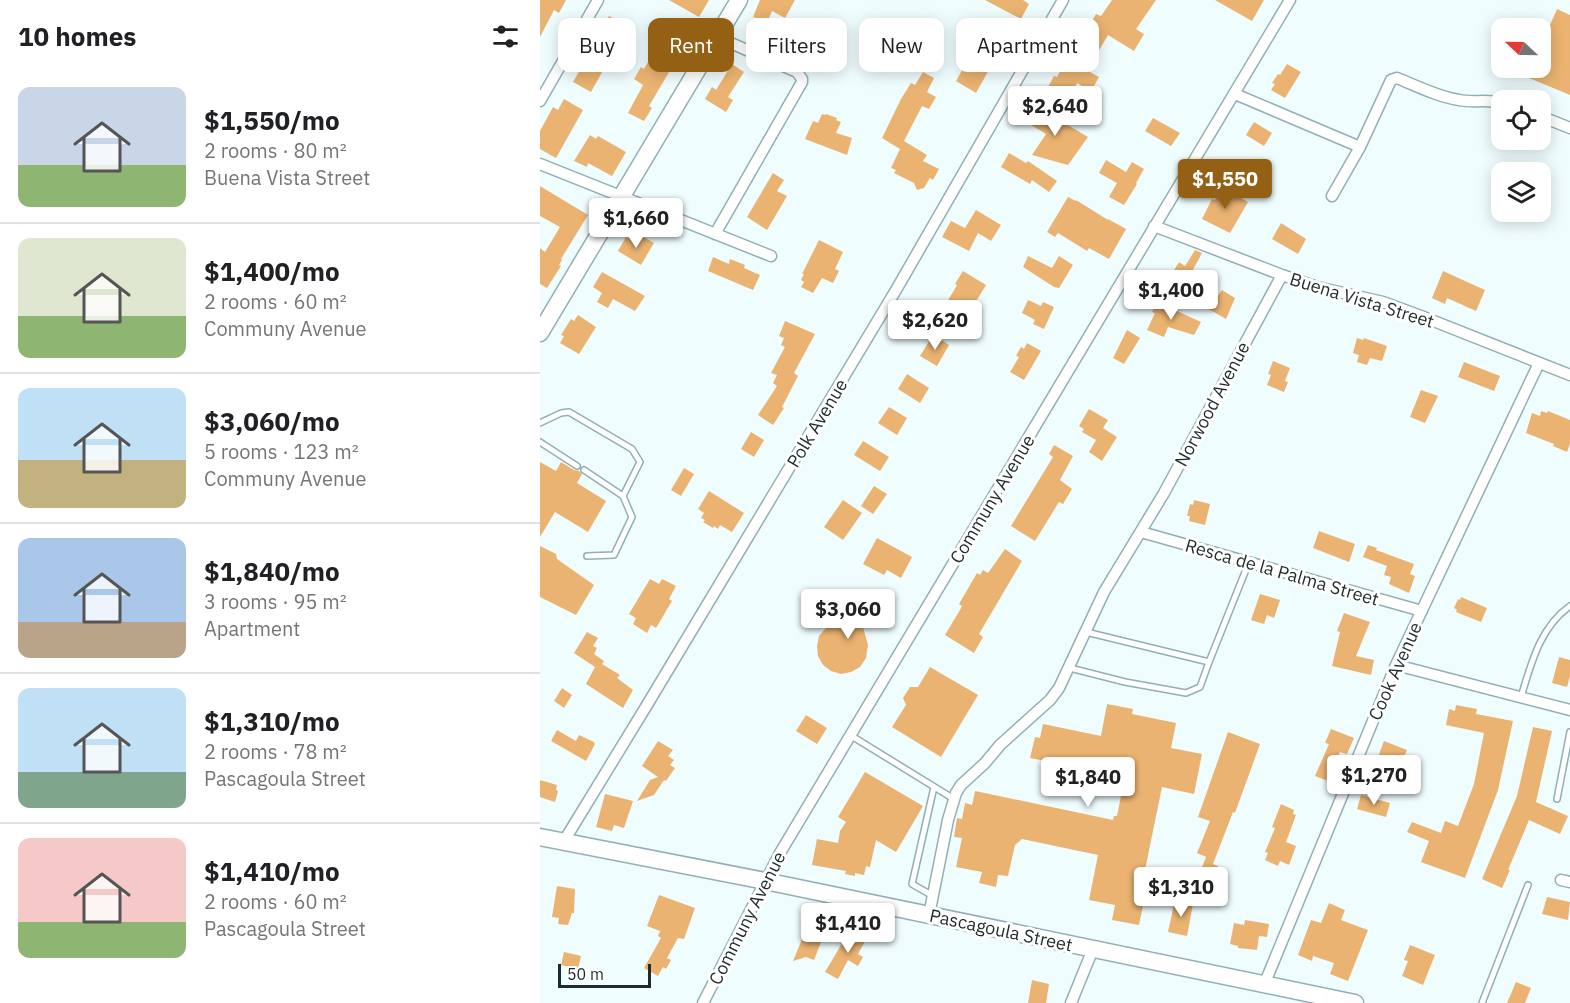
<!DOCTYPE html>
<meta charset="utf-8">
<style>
body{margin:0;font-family:"IBM Plex Sans",sans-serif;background:#f6f6f6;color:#202124;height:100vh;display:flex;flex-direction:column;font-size:22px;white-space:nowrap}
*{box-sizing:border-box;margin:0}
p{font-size:20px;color:#757577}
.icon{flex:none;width:33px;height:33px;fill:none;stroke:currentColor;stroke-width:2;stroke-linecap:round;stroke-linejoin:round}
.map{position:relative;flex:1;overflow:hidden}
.details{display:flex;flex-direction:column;background:#fff;width:540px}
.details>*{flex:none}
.guide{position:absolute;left:18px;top:18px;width:570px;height:54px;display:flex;gap:12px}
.needle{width:39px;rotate:292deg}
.buttons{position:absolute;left:951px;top:18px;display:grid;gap:12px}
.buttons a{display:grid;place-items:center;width:60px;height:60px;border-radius:12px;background:#fff;box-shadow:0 3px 15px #0003;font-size:30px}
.scale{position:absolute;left:18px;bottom:15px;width:93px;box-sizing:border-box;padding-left:6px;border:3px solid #1e2a2c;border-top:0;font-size:16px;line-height:21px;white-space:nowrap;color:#1e2a2c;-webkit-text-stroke:4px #fff;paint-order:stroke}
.price{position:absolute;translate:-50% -51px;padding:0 14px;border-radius:6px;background:#fff;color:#222;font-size:20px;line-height:39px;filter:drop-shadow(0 2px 3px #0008)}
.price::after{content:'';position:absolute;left:50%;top:36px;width:18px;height:14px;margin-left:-9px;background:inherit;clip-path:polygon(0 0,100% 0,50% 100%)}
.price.on{background:#946114;color:#fff}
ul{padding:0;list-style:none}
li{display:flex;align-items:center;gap:18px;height:150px;padding:0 18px}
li+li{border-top:2px solid #e0e0e0}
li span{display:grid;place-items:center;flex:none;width:168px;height:120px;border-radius:12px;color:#555}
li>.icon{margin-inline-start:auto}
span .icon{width:72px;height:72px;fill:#fffc;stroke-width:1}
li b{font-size:26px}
h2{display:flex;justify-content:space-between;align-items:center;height:72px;padding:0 18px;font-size:26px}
.pill{padding:0 21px;border-radius:12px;background:#fff;box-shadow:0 3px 15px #0003;font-size:21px;line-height:54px}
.pill.on{background:#946114;color:#fff}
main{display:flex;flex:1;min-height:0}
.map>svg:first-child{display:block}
.building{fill:#eab371}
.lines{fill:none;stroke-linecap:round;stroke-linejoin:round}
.lane-casing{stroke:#91afb4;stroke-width:8}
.street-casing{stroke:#91afb4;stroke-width:13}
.secondary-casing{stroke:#91afb4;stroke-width:19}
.lane{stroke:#fff;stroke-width:5}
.street{stroke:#fff;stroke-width:10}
.secondary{stroke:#fff;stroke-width:16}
.labels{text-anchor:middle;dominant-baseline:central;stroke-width:6;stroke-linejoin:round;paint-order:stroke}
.street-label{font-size:18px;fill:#1e2a2c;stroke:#fff}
</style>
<main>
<section class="details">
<h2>10 homes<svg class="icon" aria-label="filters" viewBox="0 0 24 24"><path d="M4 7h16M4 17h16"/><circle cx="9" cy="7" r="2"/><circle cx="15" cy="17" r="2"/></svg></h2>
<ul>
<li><span style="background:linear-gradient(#c9d6e8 65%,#8fb573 0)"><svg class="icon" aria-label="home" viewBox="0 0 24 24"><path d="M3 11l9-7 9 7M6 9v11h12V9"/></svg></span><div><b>$1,550/mo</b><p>2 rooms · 80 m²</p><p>Buena Vista Street</p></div></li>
<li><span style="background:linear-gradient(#dfe7d0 65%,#8fb573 0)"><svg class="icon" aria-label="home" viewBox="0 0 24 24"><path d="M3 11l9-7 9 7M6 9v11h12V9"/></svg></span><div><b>$1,400/mo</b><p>2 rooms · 60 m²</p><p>Communy Avenue</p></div></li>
<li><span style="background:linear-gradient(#bfe0f5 60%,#c2b280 0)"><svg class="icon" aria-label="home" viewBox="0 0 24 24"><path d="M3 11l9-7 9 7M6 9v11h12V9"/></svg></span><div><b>$3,060/mo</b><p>5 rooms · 123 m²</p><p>Communy Avenue</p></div></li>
<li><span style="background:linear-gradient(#a9c7e8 70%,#b9a48a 0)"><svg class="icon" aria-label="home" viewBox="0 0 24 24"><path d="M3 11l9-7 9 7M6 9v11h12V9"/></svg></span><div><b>$1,840/mo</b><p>3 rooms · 95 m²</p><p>Apartment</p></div></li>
<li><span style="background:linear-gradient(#bfe0f5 70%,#7fa58c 0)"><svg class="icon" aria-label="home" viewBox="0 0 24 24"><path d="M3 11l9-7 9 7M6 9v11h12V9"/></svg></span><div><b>$1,310/mo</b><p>2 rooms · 78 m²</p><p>Pascagoula Street</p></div></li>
<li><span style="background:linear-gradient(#f6c9c9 70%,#8fb573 0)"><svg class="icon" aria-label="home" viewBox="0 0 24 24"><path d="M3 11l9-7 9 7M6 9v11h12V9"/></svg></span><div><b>$1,410/mo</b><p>2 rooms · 60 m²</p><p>Pascagoula Street</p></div></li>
</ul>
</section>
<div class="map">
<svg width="1030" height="1003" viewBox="0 0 1030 1003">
<rect width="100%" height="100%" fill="#f0fdff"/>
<path class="building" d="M0 0H26L19 13 14 10 0 37Z
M129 0H169L159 17Z
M220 0H255L245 18 232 11 227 23 213 17Z
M445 0H483L489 4 481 19Z
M572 0H616L596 29 604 34 594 51 568 35 558 52 540 42 556 14 561 16Z
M675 0H724L712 21Z
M1017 9 1030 15V95L989 78 993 68H1000V48Z
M69 16 84 25 71 48 77 51 72 59 78 62 73 71 65 67 51 92 33 82 53 48 50 47Z
M118 44 136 55 133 61 135 62 109 106 112 108 104 121 88 113 103 85 94 79 101 67 104 69Z
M430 56 450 68 436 93 416 81Z
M527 59 559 77 551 91 537 83 529 100 507 89 514 76 517 77Z
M192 64 204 72 188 97 193 100 186 112 165 99 172 87 176 90Z
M747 64 761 72 745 98 731 90 735 84 732 83 738 74 740 75Z
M383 72 394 78 387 92 396 97 389 109 382 106 364 141 387 155 383 161 399 169 393 180 390 178 384 188 377 190 374 183 354 173 356 170 351 168 360 149 342 138 361 99 371 83 375 85Z
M24 99 43 110 16 158 0 149V131L13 107 18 110Z
M490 104 516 120 519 116 528 121 526 124 548 137 528 165 492 155 506 134 481 119Z
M282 114 285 115 286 114 297 118 296 120 301 122 296 133 312 138 307 155 265 139 273 121 278 123Z
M613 118 640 133 631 146 605 131Z
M714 122 732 133 724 146 706 135Z
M50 135 56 139 58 136 86 152 72 176 48 163 47 167 34 161Z
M469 153 486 163 488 161 517 181 509 192 492 180 490 184 461 167Z
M566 160 586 172 592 162 604 169 596 183 597 184 584 205 569 197 577 183 559 173Z
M233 173 244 180 237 191 247 196 227 230 207 217Z
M0 186 48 215 21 259 22 260 19 265 21 266 7 288 0 284V248L5 252 20 227 0 216Z
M682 187 708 202 690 233 662 219 672 199 675 200Z
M528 197 536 201V200L568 220V219L586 229 569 259 549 248 547 251 518 233 515 237 507 232Z
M436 210 461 225 451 241 438 233 429 251 402 237 411 221 425 228Z
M741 223 766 239 758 254 732 239Z
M100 235 114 243 101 265 78 251 86 237 96 243Z
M279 240 303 252 295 269 299 271 293 283 282 278 273 293 261 287 264 282 261 280 264 274H262Z
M655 250 662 253 648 279 678 296 682 290 695 298 686 319 630 287 633 281 629 279 639 262 645 266Z
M488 256 512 268 519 256 533 265 519 288 514 287 483 267Z
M173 257 189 264 190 259 205 265 204 268 220 275 213 290 168 271Z
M423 271 446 285 424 321 403 309 417 285 415 284Z
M903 271 945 290 936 311 907 298 905 304 892 298Z
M62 272 105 296 95 311 73 299 68 308 57 302 62 293 53 287Z
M488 300 501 306 503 302 514 307 504 329 493 324 495 320 482 313Z
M617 302 661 322 654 335 628 327 624 337 607 330 615 313 612 312Z
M38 315 56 327 39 354 20 343 24 336 21 335 31 319 34 321Z
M245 321 275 334 254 373 258 376 242 407 244 408 233 425 218 415 237 386 233 383 237 375 231 373 245 347 241 345 244 338 239 336Z
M587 330 600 338 584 364 573 358Z
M393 335 409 345 397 366 380 356Z
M817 338 823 340 824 338 847 346 842 361 830 358 827 365 817 362 819 355 813 353Z
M487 343 501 351 484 380 470 372 479 357 476 356 481 347 484 349Z
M733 361 750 368 745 381 748 382 744 392 727 385 731 375 728 374Z
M924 362 960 376 954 391 918 377Z
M367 374 389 388 380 403 358 389Z
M881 390 898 396 885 423 870 417Z
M349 407 367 418 357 435 338 423Z
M549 409 568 420 563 428 577 437 562 461 549 452 556 440 542 432 544 429 539 426Z
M1001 411 1007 413 1008 411 1030 420V444L1027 452 1013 446 1014 444 986 433 992 413 1000 416Z
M211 432 224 440 214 457 201 449Z
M323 441 349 457 340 471 314 455Z
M514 445 533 456 520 480 532 489 523 504 519 502 495 541 471 526 513 457 509 454Z
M0 462 16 471 21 462 34 470 39 471 42 474 37 483 66 501 48 532 15 512 0 537Z
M144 468 154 474 141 496 131 490Z
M334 486 347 494 333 514 321 506Z
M169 491 204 513 192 532 180 525 178 529 174 526 173 528 163 522 165 520 161 518 164 513 158 509Z
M303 500 322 513 303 540 284 527Z
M654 500 670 504 665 525 649 521 650 516H647L650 504 653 505Z
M779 531 815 544 809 562 773 548Z
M337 538 372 557 361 578 347 570 344 575 323 564Z
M828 545 837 548 836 550 874 564 870 574 875 576 869 593 849 584 851 577 844 575 847 566 823 557Z
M0 546 16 554 17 559 54 585 36 615 0 597Z
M465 549 482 561 439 634 443 637 434 653 405 635 420 610 422 606 419 604 437 573 440 575 443 570 448 573Z
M110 579 119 584 122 579 136 586 129 599 132 601 116 628 111 625 107 633 93 624 96 618 89 614Z
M720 594 740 600 734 618 727 615 724 624 711 620Z
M325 595 343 603 335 626 321 620 328 645 326 658 320 667 311 672 301 674 291 671 283 665 278 656 277 646 279 636 286 628 295 623 313 624Z
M921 597 947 608 941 622 916 612 917 610 914 608 918 599 920 600Z
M804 613 830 622 816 656 834 660 831 675 792 666 800 632 797 631Z
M47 632 58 638 53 646 57 648 54 654 64 661 62 664 80 675 77 678 93 690 83 708 46 684 55 667 34 653Z
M1019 657 1030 660V676L1027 687 1012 683Z
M390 667 438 695 401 757 352 727 366 705 363 698 370 687H378Z
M22 688 32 695 24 708 14 701Z
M567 704 593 709 592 714 636 723 631 748 662 754 654 794 622 787 605 870 610 871 599 925 572 920 575 905 549 900 558 855 482 839 475 845 468 876 458 875 456 887 439 883 442 872 416 867 422 838 414 837 417 818 422 819 425 803 432 805 435 791 573 820 574 816H577L585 776 490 758 495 737 500 738 503 724 561 736Z
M916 705 937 709 936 714 973 721 958 790 925 878 881 862 889 841 867 832 872 822 901 833 905 821 918 826 934 784 944 733 906 725 909 709 915 711Z
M266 715 287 728 277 744 256 731Z
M993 727 1012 731 996 802 1028 816 1020 834 989 820 968 870H970L962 888 942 879 977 796Z
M791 729 814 738 807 754 800 752 788 781 775 776 789 744 785 743Z
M17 730 36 741 39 735 54 742 55 744 46 761 11 741Z
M688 732 720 744 695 813 693 812 673 864 678 866 665 900 651 895 666 857 657 853 670 821 658 817Z
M118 741 133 750 128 756 134 760 130 765 135 768 126 781 124 780 114 795 97 801 110 780 118 777 102 766Z
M844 741 867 750 860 766 838 757Z
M325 772 383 806 356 852 336 840 330 867 326 866 324 875 315 873V876L305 874 306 871 272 865 277 839 298 843 300 831 306 822 298 817Z
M0 780 17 785 16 790 18 791 15 802 0 797Z
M65 794 93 801 84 828 74 825 72 831 56 827Z
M821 795 850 803 846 817 817 809Z
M741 804 754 810 753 814 756 815 746 842 756 846 749 865 740 861 738 866 725 860 728 853 725 852 735 828 732 827Z
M17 886 35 889 34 913H32L28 925 18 924 19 918 12 917Z
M119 895 155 908 144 939 138 938 127 958 131 960 126 969 123 967 118 976 104 968 121 938 118 936 120 931 107 926Z
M1007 897 1030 902 1028 920 1002 914Z
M635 900 653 904 647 936 628 932Z
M789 903 805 910 801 920 828 930 808 981 790 974 794 963 773 956 772 961 758 955 771 920 781 923Z
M705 920 729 924 727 937 719 936 717 950 698 948V946L690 944 694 923 704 925Z
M268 925 285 932 274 960 266 957 253 961Z
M315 928 328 936 318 954 323 957 318 966 308 960 298 979 285 972 304 940 307 941Z
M870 945 895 955 883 985 862 976 868 961 864 960Z
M24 952 41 956 38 969 21 965Z
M492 980 509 984 506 1003H488Z
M976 982 991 988 985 1003H967Z"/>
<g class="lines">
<defs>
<path id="lane" d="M0 423 21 413 29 412 92 449 100 462 83 496 44 470
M0 442 37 466
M47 556 74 555 92 517 83 496
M546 632 669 662 709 562
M530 668 585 682 646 693 660 687 669 662
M981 697C991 664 1000 627 1030 606
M310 735 414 799
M1017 799 1030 732
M393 896 372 884 394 787
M942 1003 988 885"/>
<path id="street" d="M695 94 820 147
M0 101 58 0
M1000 116 1030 128
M0 164 231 256
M792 196 820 147 851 80 857 78C877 86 898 97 919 100 933 103 947 99 962 103
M614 226 742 275 777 287 843 302 881 316 1030 375
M175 234 262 82V79L257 72 177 37
M601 532 882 611
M856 665 1030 710
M24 841 107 705 356 290 523 0
M1021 880 1030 882
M389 915 408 820 416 793 421 785 445 763 460 745 510 700 519 688 564 592 624 493 742 275
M724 985 856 665 999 363
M163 1003 240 853 750 0
M531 1003 553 949"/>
<path id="secondary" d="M0 333 199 0
M0 837 225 881 815 1003"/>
</defs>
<use href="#lane" class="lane-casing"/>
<use href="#street" class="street-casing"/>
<use href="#secondary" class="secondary-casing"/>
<use href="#lane" class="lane"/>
<use href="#street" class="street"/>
<use href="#secondary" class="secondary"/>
</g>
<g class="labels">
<g class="street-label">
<text transform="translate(822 300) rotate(17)">Buena Vista Street</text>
<text transform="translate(672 404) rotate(-62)">Norwood Avenue</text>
<text transform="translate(277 423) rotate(-59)">Polk Avenue</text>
<text transform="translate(452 499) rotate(-59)">Communy Avenue</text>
<text transform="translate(742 572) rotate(16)">Resca de la Palma Street</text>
<text transform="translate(855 671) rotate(-66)">Cook Avenue</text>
<text transform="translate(207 918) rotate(-63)">Communy Avenue</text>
<text transform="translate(461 930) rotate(12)">Pascagoula Street</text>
</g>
</g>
</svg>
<div class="buttons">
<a><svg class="needle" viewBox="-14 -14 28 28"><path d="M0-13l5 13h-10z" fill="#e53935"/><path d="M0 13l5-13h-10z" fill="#757577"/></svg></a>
<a><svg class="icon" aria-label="locate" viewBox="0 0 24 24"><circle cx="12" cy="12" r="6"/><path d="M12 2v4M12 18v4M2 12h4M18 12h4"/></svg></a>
<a><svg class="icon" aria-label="layers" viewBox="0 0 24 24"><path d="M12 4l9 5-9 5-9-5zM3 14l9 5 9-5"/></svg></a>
</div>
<div class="scale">50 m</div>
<b class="price" style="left:515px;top:137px">$2,640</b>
<b class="price on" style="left:685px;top:210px">$1,550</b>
<b class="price" style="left:96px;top:249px">$1,660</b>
<b class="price" style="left:631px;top:321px">$1,400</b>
<b class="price" style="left:395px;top:351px">$2,620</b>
<b class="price" style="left:308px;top:640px">$3,060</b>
<b class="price" style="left:834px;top:806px">$1,270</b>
<b class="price" style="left:548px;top:808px">$1,840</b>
<b class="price" style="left:641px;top:918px">$1,310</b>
<b class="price" style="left:308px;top:954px">$1,410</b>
<div class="guide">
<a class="pill">Buy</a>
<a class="pill on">Rent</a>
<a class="pill">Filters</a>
<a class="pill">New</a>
<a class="pill">Apartment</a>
</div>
</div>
</main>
